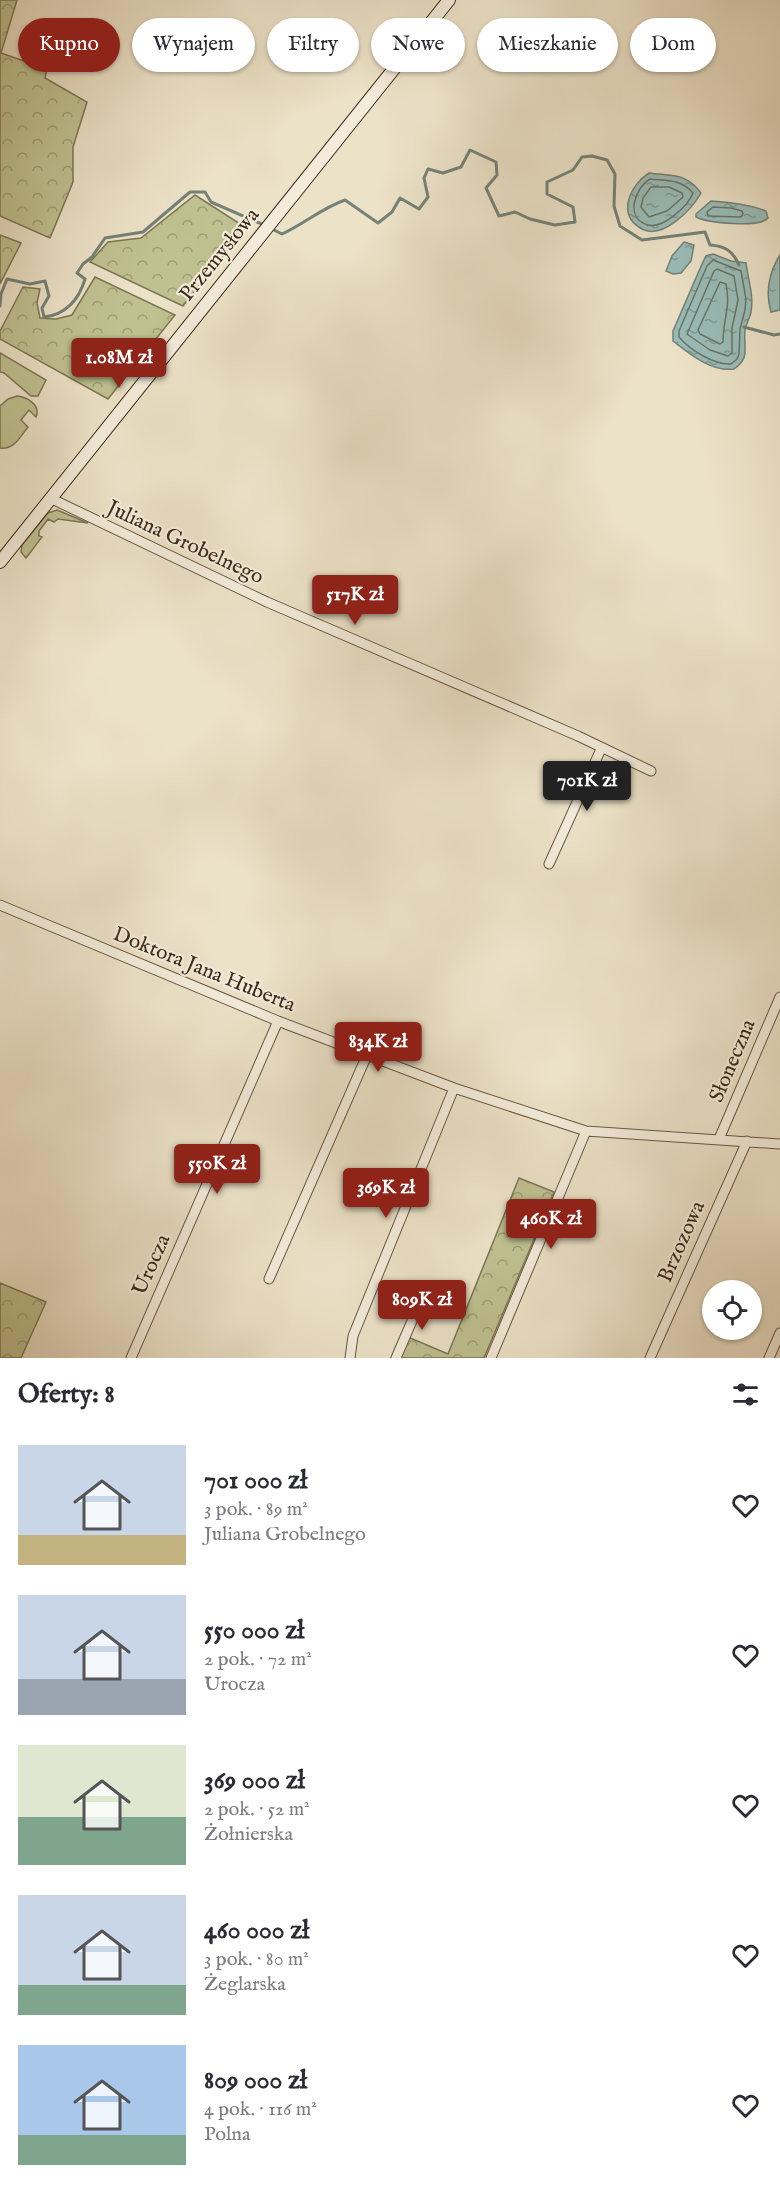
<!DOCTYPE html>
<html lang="pl">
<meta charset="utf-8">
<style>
body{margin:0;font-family:"IM FELL English",serif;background:#f7f7f7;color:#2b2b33;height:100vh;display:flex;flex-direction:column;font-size:22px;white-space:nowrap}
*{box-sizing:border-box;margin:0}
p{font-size:20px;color:#7c7c81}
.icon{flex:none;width:33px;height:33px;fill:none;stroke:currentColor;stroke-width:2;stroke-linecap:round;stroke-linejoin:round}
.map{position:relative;height:1358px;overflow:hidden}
.details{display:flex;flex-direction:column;background:#fff;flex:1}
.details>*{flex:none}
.banner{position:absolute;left:18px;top:18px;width:744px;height:54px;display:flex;gap:12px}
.tools{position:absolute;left:702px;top:1280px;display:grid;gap:12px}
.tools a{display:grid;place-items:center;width:60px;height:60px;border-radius:50%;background:#fff;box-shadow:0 2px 4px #0004;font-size:30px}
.price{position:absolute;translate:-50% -51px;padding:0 14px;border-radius:6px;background:#8f2418;color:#fff;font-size:20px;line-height:39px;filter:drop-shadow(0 2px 3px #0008)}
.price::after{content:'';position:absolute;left:50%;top:36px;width:18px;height:14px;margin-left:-9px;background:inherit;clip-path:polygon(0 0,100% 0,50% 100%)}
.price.current{background:#222;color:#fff}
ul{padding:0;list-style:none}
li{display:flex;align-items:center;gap:18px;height:150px;padding:0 18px}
li span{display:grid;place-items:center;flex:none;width:168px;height:120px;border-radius:0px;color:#555}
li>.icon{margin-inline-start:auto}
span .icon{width:72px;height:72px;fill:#fffc;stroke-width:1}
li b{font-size:26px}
h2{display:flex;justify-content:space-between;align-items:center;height:72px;padding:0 18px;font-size:26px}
.pill{padding:0 21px;border-radius:27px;background:#fff;box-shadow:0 2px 4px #0004;font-size:21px;line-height:54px}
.pill.current{background:#8f2418;color:#fff}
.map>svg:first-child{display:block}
.grass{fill:#bfc191;stroke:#7e7654;stroke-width:1.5}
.forest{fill:url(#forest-crowns);stroke:#7e7654;stroke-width:1.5}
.water{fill:url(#water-ripples);stroke:#748278;stroke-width:1.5}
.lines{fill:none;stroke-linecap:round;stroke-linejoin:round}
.shore{stroke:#6b7468;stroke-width:1.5}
.stream{stroke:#748278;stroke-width:3}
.street-casing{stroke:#695844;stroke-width:11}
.secondary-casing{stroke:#3d2a18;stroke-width:14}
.street{stroke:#f3ecdb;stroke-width:9}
.secondary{stroke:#f3ecdb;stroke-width:12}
.labels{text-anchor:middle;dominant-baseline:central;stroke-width:4.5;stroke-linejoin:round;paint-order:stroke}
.street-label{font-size:21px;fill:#3d2a18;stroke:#f3ecdb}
</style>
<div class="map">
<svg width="780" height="1358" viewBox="0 0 780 1358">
<defs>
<pattern id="forest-crowns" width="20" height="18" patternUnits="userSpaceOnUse" patternTransform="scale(1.5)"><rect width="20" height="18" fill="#bfc191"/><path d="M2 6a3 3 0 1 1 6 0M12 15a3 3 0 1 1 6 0" fill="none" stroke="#9c9d75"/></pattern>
<pattern id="water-ripples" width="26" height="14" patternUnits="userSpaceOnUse" patternTransform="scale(1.5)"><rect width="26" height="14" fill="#99bdb8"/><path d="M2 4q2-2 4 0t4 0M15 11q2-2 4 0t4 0" fill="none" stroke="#7e9a95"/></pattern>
</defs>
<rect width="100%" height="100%" fill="#ece2c8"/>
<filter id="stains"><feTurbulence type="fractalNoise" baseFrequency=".00333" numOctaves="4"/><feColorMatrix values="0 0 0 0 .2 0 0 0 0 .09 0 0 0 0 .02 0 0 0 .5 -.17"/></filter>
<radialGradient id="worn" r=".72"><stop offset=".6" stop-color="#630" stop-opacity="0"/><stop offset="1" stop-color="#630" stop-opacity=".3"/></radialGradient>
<path class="grass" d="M0 353 46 380 38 396H31L4 373 0 372Z
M17 396C27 397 41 405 36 417L29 410 21 420 28 427C20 437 14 450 0 448V406L8 399Z
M57 510 88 523 58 519 54 522 48 519 39 531V536L42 537 26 558 21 552 22 545 48 513Z"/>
<path class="forest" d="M0 0H17L1 53 47 69 45 78 87 102 73 147V182L50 238 0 216Z
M195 195 240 224 248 225 183 306 90 262 108 242 141 238Z
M0 235 21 243 0 284Z
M95 277 175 315 108 399 0 339V331L23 287 40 289 37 303 40 318 56 319 72 315Z
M519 1178 554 1192 484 1358H399L408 1337 448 1354Z
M0 1283 46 1302 21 1358H0Z"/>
<path class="water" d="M649 173C670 176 686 172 701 193 692 209 663 240 642 229 616 215 630 185 649 173Z
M711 201C730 202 748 204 766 211L768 218C760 228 708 223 696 217V214Z
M684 242 694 245 691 261 681 273 673 274 666 271 672 256Z
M713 254 731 261 746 263C748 279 754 296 751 312 750 318 746 324 745 330 743 348 751 357 734 369 711 372 690 354 673 341V331L702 264 706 256Z
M780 255V310L771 312C765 293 769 272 780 255Z"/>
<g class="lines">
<path class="shore" d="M650 179C667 181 681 179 693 193 688 206 663 229 648 225 624 218 635 188 650 179Z
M651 187H669L682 193 683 197 667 211 649 217 641 207 643 198Z
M713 207 731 208 742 211 743 214 741 217 708 216 707 212Z
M713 260 741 271 746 299 745 310 740 329 739 354 737 359 731 364C714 365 690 350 679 337V331L707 266Z
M717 269 734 276 738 300 732 328V353L728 356 710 350 687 334 714 271Z
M720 282 726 284C731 307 723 319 723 342L720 344 700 334 698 330Z"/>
<path class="stream" d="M270 228 282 234C304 224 322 208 345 200L378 223 392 212 400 198 419 209 428 197 424 178 428 169 443 173 461 167 470 150 496 162 497 175 486 188 499 216 515 212 530 219 555 225 575 222 573 207 547 194V182L573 170 582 157 592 156 607 160 615 174 614 206 620 226 642 240 705 232 710 245C725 246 733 251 739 265
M0 306 1 294 7 279 30 284 45 281 49 296 42 308 44 317C65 315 79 300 85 279L77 273 83 264 92 257 105 238 143 232 190 192H205L211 202 264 225
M744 327 774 335 780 334"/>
<defs>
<path id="street" d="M50 498 267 602 578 736 651 771
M549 864 601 749
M0 905 278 1021 454 1088 586 1131 780 1144
M719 1139 780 997
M269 1279 367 1055
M131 1358 278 1021
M350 1358 353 1336 454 1088
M396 1358 424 1293
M491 1358 586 1131
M650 1358 747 1141
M769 1358 780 1333"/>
<path id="secondary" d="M0 562 449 0"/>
</defs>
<use href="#street" class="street-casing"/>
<use href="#secondary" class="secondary-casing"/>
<use href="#street" class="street"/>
<use href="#secondary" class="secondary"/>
</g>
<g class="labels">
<g class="street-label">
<text transform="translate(220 255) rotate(-51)">Przemysłowa</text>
<text transform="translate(185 543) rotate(25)">Juliana Grobelnego</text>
<text transform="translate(204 970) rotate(22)">Doktora Jana Huberta</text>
<text transform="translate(733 1061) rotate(-67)">Słoneczna</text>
<text transform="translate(682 1242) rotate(-66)">Brzozowa</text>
<text transform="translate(152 1265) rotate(-66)">Urocza</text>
</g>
</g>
<rect width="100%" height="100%" filter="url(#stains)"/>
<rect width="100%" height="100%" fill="url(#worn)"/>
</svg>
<div class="tools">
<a><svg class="icon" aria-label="locate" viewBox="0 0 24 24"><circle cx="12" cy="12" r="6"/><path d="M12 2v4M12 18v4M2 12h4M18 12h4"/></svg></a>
</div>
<b class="price" style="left:119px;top:389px">1.08M zł</b>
<b class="price" style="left:355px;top:626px">517K zł</b>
<b class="price current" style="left:587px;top:812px">701K zł</b>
<b class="price" style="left:378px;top:1073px">834K zł</b>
<b class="price" style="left:217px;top:1195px">550K zł</b>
<b class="price" style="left:386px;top:1219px">369K zł</b>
<b class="price" style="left:551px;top:1250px">460K zł</b>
<b class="price" style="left:422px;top:1331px">809K zł</b>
<div class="banner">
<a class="pill current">Kupno</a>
<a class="pill">Wynajem</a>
<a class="pill">Filtry</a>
<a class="pill">Nowe</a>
<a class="pill">Mieszkanie</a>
<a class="pill">Dom</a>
</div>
</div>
<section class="details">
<h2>Oferty: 8<svg class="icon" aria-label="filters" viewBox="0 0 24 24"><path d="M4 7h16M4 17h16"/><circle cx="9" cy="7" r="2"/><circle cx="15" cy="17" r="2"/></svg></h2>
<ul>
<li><span style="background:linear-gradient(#c9d6e8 75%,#c2b280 0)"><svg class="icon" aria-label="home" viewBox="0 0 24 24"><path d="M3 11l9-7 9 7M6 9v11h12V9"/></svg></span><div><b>701 000 zł</b><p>3 pok. · 89 m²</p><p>Juliana Grobelnego</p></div><svg class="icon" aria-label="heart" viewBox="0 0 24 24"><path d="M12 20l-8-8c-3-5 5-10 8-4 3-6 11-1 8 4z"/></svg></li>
<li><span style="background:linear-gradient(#c9d6e8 70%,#9aa5b1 0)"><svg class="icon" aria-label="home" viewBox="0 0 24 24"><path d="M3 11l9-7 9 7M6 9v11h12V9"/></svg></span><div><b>550 000 zł</b><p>2 pok. · 72 m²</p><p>Urocza</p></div><svg class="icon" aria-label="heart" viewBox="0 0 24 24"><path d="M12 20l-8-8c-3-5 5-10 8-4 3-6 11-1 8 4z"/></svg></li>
<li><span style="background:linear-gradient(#dfe7d0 60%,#7fa58c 0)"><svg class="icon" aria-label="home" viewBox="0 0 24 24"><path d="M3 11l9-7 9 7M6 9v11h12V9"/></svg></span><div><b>369 000 zł</b><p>2 pok. · 52 m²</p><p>Żołnierska</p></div><svg class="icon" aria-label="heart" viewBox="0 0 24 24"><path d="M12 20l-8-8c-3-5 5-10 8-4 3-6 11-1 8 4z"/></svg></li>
<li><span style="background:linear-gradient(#c9d6e8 75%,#7fa58c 0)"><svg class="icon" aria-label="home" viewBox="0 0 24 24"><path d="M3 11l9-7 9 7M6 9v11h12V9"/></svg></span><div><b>460 000 zł</b><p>3 pok. · 80 m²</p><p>Żeglarska</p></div><svg class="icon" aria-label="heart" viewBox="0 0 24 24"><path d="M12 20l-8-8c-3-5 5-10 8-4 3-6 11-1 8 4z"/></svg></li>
<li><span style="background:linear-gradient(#a9c7e8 75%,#7fa58c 0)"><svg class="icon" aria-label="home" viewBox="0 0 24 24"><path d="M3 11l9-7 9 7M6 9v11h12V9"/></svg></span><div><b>809 000 zł</b><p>4 pok. · 116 m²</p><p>Polna</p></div><svg class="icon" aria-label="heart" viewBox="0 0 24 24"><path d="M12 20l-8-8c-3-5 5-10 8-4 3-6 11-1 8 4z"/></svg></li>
</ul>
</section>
